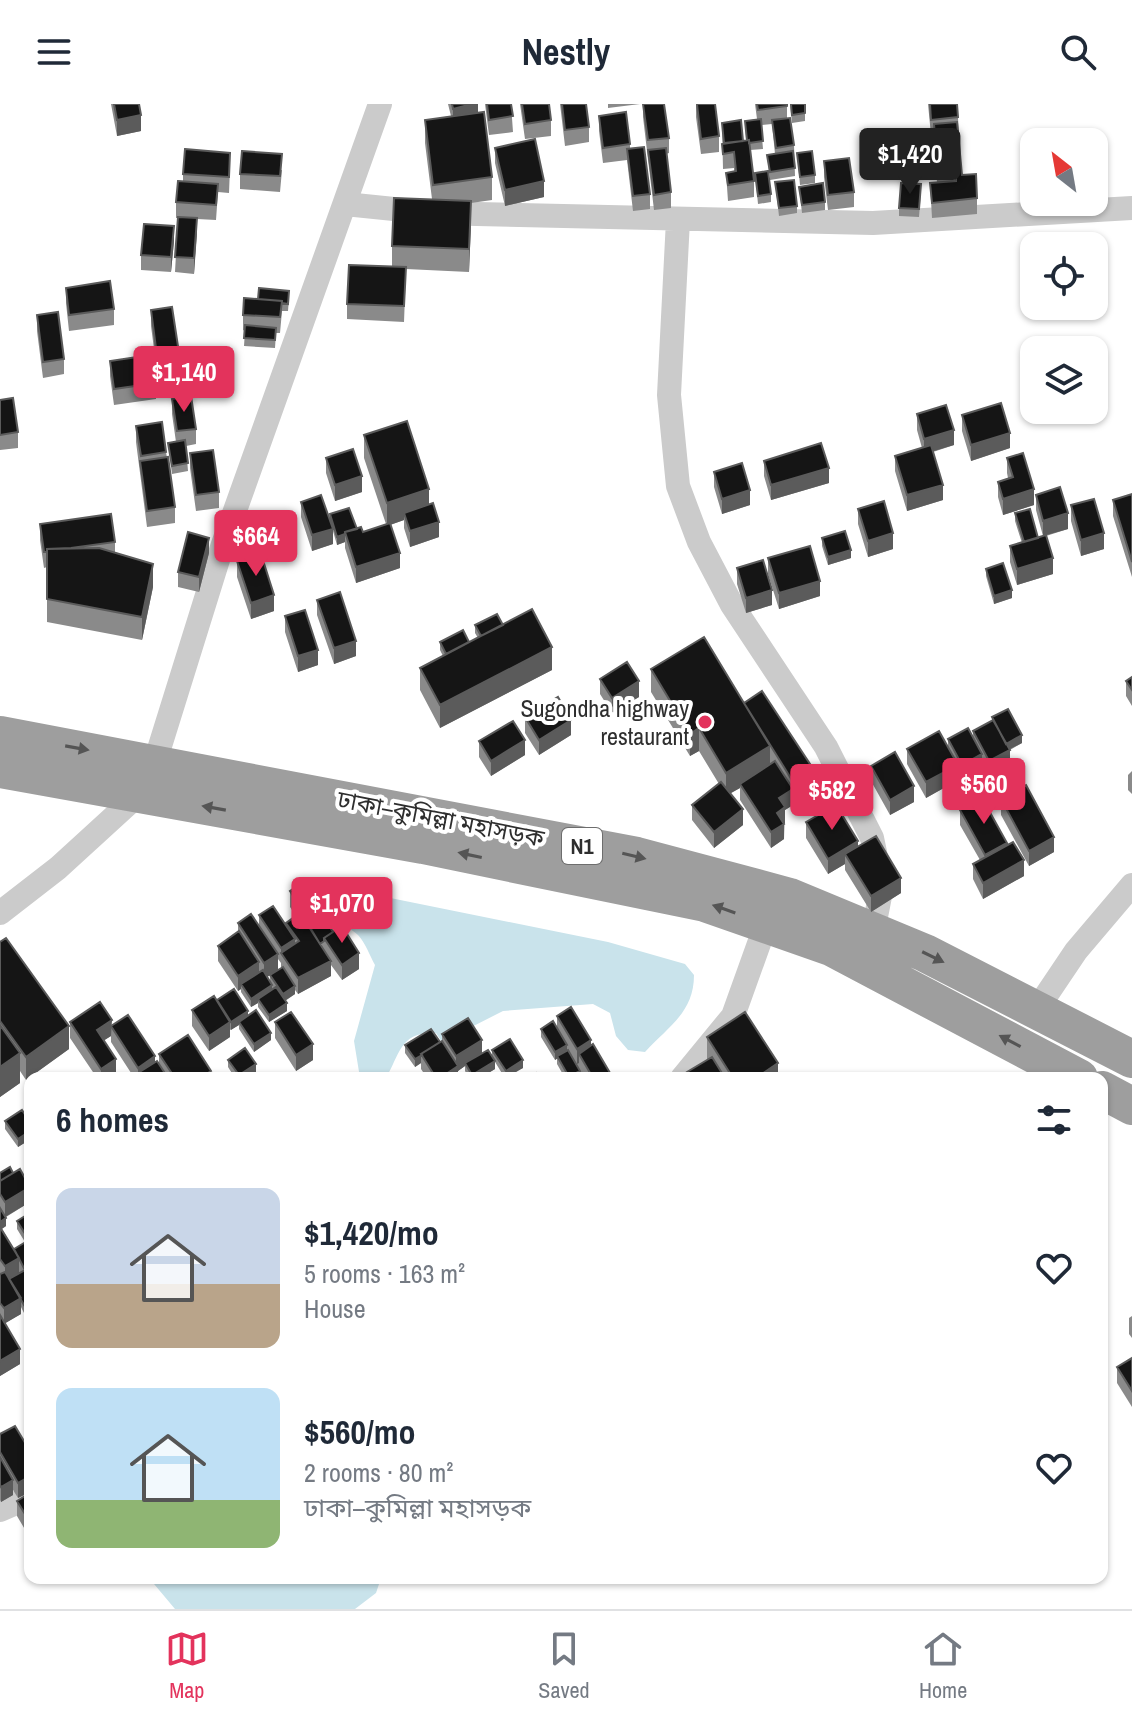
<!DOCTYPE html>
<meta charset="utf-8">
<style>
body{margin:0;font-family:"Archivo Narrow","Noto Sans Bengali",sans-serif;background:#f2f2f3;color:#1f2937;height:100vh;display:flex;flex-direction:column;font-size:30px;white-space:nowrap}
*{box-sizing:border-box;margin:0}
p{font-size:26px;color:#747a83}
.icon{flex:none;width:44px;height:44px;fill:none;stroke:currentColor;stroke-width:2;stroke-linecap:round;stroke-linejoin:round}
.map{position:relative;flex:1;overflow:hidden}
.side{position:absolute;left:24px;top:968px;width:1084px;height:512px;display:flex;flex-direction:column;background:#fff;border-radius:16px;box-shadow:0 2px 6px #0004}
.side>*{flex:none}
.needle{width:52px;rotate:329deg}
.fabs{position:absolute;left:1020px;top:24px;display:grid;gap:16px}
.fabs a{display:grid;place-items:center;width:88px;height:88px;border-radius:16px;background:#fff;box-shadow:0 2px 6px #0004;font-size:40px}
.price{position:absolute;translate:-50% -68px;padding:0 18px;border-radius:8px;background:#e3335c;color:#fff;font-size:26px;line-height:52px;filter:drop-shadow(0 2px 4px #0008)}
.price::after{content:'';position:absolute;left:50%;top:48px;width:24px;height:18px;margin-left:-12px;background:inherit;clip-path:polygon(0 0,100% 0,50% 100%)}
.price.current{background:#222;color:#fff}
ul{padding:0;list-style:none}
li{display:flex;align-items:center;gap:24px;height:200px;padding:0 32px}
li span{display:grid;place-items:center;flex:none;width:224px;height:160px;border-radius:16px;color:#555}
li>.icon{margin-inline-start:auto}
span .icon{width:96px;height:96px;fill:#fffc;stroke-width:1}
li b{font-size:34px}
h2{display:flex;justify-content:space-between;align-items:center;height:96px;padding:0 32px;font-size:34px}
header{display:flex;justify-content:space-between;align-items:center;height:104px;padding:0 32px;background:#fff;font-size:36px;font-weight:800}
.menu{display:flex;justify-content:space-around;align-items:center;height:112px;border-top:2px solid #e0e1e3;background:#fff;font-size:22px;color:#747a83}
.menu a{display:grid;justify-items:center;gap:4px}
.menu .current{color:#e3335c}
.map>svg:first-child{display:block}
.water{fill:#c9e3eb}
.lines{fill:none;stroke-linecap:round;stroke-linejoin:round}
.minor{stroke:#cbcbcb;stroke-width:24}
.trunk{stroke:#9e9e9e;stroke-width:38}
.wall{fill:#8a8a8a;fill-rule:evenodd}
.shaded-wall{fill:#5b5b5b}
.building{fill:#151515;stroke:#5b5b5b;stroke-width:2}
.oneway{fill:#555}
.poi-dot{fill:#e3335c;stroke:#fff;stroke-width:3}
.labels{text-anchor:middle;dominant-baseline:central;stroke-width:8;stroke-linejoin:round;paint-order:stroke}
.shield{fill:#fff;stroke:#6d6d6d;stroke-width:2}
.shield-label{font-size:22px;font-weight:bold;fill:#2e2e2e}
.poi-label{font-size:24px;fill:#2e2e2e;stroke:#fff;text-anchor:end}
.street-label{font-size:24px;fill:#2e2e2e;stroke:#fff}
</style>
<header><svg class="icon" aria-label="menu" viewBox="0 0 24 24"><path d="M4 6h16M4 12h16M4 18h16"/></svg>Nestly<svg class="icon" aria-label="search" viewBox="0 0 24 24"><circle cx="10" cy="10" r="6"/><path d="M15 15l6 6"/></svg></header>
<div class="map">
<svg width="1132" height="1505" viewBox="0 0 1132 1505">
<rect width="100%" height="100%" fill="#fff"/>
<path class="water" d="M336 783 608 838 685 860 694 871C694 908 669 922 645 948L628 946 616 932 610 909 593 900 503 907 442 938 436 929C400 927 400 950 386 974H360L354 937 375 861C370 852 365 838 358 831 342 817 336 818 329 795Z
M149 1474H381L376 1489 355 1505H175Z"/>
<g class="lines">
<path class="minor" d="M345 100 433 109 873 119 1132 104
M678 116 669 291 678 382 699 438 732 501 826 643 872 734 882 782 873 828
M155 658 222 443 380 0
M0 809 58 764 139 690
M1037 905 1076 847 1132 781
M682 974 733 912 766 820
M0 1406 30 1393"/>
<path class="trunk" d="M0 631 637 752 790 793 925 849 1132 955
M0 665 423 741 705 799 831 843 1079 974
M1102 986 1132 1002"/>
</g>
<path class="wall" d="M111 0H139L141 27 117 32Z
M448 0H478V9L492 73V96L471 99 469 168 406 165 404 218 347 215V200L392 163V142L432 95 425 39V16L451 12Z
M485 0H511L513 28 489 31Z
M520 0H549L551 16V32L525 35Z
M560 0H586L589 23V38L565 42Z
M608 0H640L608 4Z
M643 0 669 34V49L666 50 671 88V104L654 106 643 13Z
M696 0 719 32V48L701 50 696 13Z
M755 0H787V14L794 41 795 72 770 76 767 51 775 50 772 20 761 21 763 45 750 46 754 77V93L728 97 726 69 734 68V64L723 65 722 19 743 37 746 36 745 17 757 15Z
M790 0H805V17L792 19Z
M928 0H957L962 71 977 94V110L932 114 930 79H937L934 31H931Z
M599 12 630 40V44L650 90V105L633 107 627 56 603 59 599 27Z
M495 44 544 93 505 102 495 59Z
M797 49 815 71V79L800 81Z
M824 57 854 88V103L828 106 824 73Z
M230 64 229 89 218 88 216 116 197 115 194 170 175 168 178 114H176V98L183 77V70Z
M282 66 280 88 240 85V70Z
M755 69 771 90V98L758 100Z
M775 78 797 102V109L779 112Z
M799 83 825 98V106L802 109Z
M921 88 919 113 899 112V104Z
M174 137 171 168 141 166V151Z
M66 184 114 205V221L69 227 66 199Z
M289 194 288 207H282L280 229H276L275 244 244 242 245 227 243 226V211L258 195Z
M151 206 179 249V265L157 268 151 222Z
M37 211 64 255V270L43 274 37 227Z
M110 257 156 279V295L114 301 110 272Z
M172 295 196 325V340L186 342 188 367 172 370 168 339 176 338 172 310Z
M0 296 18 328V344L0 346Z
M917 310 954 341 933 348 943 396 907 407 895 367V352L922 344 917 326Z
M962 311 1010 344 971 357 962 327Z
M136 322 166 348 175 403V419L147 423 136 338Z
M364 331 429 400 439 433 410 443 404 424V416L390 421 400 464 356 479 345 444V438L337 441 333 427V440L312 447 301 413V398L330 417V410L363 428 386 420 364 354Z
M190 349 219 388V404L196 407 190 364Z
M326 354 362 388 335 397 326 369Z
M1007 354 1034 401 1003 411 998 393V378L1008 374 1007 369Z
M764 357 829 379 771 396 764 372Z
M714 368 750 401 722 410 714 383Z
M1132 390V473L1113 412V396Z
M1036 391 1068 425 1046 432 1053 470 1017 481 1010 458V442L1022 439 1015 417V409L1038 434 1043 432 1036 406Z
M1071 401 1104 445 1081 452 1071 417Z
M858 405 893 445 868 453 858 420Z
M40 420 115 438V448L153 483 142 536 47 518V463L44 464 40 436Z
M822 434 851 454 828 461 822 442Z
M209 449 199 488 178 483V468Z
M768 454 820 492 779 505 768 470Z
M237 457 274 507 251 515 237 473Z
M737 464 772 501 746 509 737 480Z
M986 465 1012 494 994 500 986 472Z
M317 496 356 552 334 560 317 511Z
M285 512 318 561 298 568 285 528Z
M475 521H503L552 566 440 624 420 586V564L443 552 440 546V538H469L478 534 475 529Z
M651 565 744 599 812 678 793 691V701L785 706 784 735 771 744 740 696V684L730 689 743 721 714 744 692 716V701L719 680 699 647 690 652 651 588Z
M1132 573V602L1126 592V577Z
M600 575 639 593 612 609 600 590Z
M525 613 571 631 539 651 525 629Z
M992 613 1022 639 1010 646V661L989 673 982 659V665L962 676 958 670V676L926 694 907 660V645L948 642V635L973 634V627L992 617Z
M479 637 525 651 491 672 479 653Z
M871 662 914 698 890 711 871 677Z
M1132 667V690L1128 686V671Z
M1001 695 1054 748 1029 762 1001 711Z
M960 706 1007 741 1024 772 983 795 973 775V760L980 756 960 721Z
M806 718 858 743 901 789 871 808 845 766V760L828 770 806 734Z
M290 787 323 812 359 865 342 876 331 861V872L298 890 295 886V890L285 897 287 907 269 918 258 903V899L251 903 241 888V885L238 887 218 857V842L238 828V819L259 822V811L286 822V819L296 812 290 803ZM278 855 281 859V864L270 871V878L267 873Z
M0 838 69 945 26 976 20 967V979L0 993Z
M217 896 248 911 271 936 254 948 239 925V921L230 926V933L209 947 192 922V906Z
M557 912 591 942 613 974H565L557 960V954L555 956 541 933V925L557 924Z
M70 918 112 922 159 961V950L211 974H130L133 972 111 938V932L104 936 116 970 110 974H97L70 934Z
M275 918 313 956 296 967 275 934Z
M442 930 482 949 495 965 480 974H469L465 967V962L458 967V974H427L421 965V959L415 963 405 949V941L440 938 442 937Z
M707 933 778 970 781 974H687V968L707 956Z
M492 946 523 964 503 971 492 953Z
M228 956 256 968 247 974H235L228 963Z
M5 1017 30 1018V1050L26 1043V1038L18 1043 5 1025Z
M0 1069 30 1098 6 1113V1122L2 1125 14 1145 25 1138 17 1125V1117L30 1109V1205L24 1209 21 1203V1210L5 1219 20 1260 0 1272Z
M1132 1212V1234L1129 1230V1214Z
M1132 1254V1303L1117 1279V1263Z
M0 1330 30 1347V1388L18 1394 13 1386V1391L1 1398 0 1396Z
M30 1389V1434L17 1412V1397Z"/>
<path class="shaded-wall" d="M472 0H478V14L453 21V5Z
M141 11V27L117 32V16Z
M544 77V93L505 102V86Z
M471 97V120L469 168V145Z
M197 114V130L194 170V154Z
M174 122V137L171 168V153Z
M954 326V341L924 350V335Z
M1010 329V344L971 357V341Z
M829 364V379L771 396V381Z
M362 372V388L335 397V381Z
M943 381V396L907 407V391Z
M429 385V408L404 409V416L387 422V399Z
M1034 385V401L1003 411V395Z
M750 386V401L722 410V395Z
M1068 409V425L1043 432V417Z
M439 418V433L410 443V427Z
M333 425V440L312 447V431Z
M893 429V445L868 453V437Z
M1104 429V445L1081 452V436Z
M345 430V438L337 441V433Z
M209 434V449L199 488V473Z
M851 446V454L828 461V453Z
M400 449V464L356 479V463Z
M1053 454V470L1017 481V465Z
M153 460V483L142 536V513Z
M820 477V492L779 505V489Z
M772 486V501L746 509V494Z
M1012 486V494L994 500V492Z
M274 491V507L251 515V499Z
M356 537V552L334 560V544Z
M552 543V566L440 624V601Z
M318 546V561L298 568V552Z
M639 577V593L612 609V594Z
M571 616V631L539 651V636Z
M699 624V647L690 652V630Z
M1022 631V639L1006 647V640Z
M525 636V651L491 672V657Z
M770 642V665L740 680V684L726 692V669Z
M1010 646V661L989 673V657Z
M982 650V665L962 676V661Z
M958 661V676L926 694V678Z
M812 663V678L793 691V701L785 706V719L777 724 779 694 792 686V676Z
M914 682V698L890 711V696Z
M743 705V721L714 744V728Z
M784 720V735L771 744V728Z
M1054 733V748L1029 762V747Z
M858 737V753L845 750V760L828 770V755Z
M1024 756V772L983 795V779Z
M901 774V789L871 808V792Z
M323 798V814L305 826V810Z
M295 835V850L281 849V859V844Z
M359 849V865L342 876V861Z
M278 850V866L264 875V859Z
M331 857V872L298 890V874Z
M259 858V873L241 880V885L238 887V872Z
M272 881V889L258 895V899L251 903V895Z
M295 882V890L283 898V890Z
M287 899V907L269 918V911Z
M248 907V915L239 918V921L231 926V918Z
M112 916 111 932 97 941V926Z
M230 918V933L209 947V932Z
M69 922V945L26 976V953Z
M271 929V936L254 948V940Z
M482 936V952L465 959V962L458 967V974H440L456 964V952Z
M591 936V951L579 950V959L577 960V945Z
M313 940V956L296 967V951Z
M567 941V949L555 956V948Z
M20 949V979L0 993V963Z
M155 952V968L138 974V964Z
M421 952V959L415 963V955Z
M116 955V970L110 974H101V965Z
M523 956V964L506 974V967Z
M495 957V965L480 974H472V971Z
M778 959V974H756Z
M256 960V968L247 974H239V971Z
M211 967V974H200Z
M30 1027V1035H26V1038L18 1043V1035Z
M30 1083V1098L5 1113V1098Z
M6 1114V1122L0 1126V1118Z
M19 1154V1170L5 1178V1162Z
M21 1194V1210L4 1220V1204Z
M30 1197V1205L24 1209V1201Z
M20 1245V1260L0 1272V1257Z
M30 1372V1388L18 1394V1379Z
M13 1376V1391L1 1398V1383Z"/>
<path class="building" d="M114 0H139L141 11 117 16Z
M452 0H472L453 5Z
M487 0H511L513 12 489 16Z
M522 0H549L551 16 525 20Z
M562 0H586L589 23 565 26Z
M643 0H664L669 34 648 36Z
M697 0H715L719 32 701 35Z
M757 0H787V2L758 6Z
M791 0H805V9L792 11Z
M930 0H957L958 13 931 16Z
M484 8 492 73 433 81 425 16Z
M626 8 630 40 603 44 599 12Z
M790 14 794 41 776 44 772 16Z
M761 15 763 37 749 39V36H747L745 17Z
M741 16 743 37 724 39 722 19Z
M957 18 962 71 976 70 977 94 932 99 930 79 956 77V71L938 72 934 20Z
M535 35 544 77 505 86 495 44Z
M749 36 754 77 728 81 726 69 736 67 734 48 723 50 722 40Z
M644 43 650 90 633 92 627 45Z
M666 44 671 88 654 91 648 46Z
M185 45 230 49 229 73 183 70Z
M242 47 282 50 280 72 240 70Z
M793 47 795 64 770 68 767 51Z
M812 47 815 71 800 73 797 49Z
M849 54 854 88 828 91 824 57Z
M768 67 771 90 758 92 755 69Z
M794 76 797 102 779 104 775 78Z
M178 77 218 80 216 101 176 98Z
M823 79 825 98 802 101 799 83Z
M901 79 921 80 919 105 899 104Z
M394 94 471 97 469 145 392 142Z
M178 113 197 114 194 154 175 153Z
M144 120 174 122 171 153 141 151Z
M349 161 406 163 404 202 347 200Z
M110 177 114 205 69 211 66 184Z
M259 184 289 187 288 200 282 199V197L258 195Z
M244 194 282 197 280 213 243 211Z
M172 203 179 249 157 252 151 206Z
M58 208 64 255 43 258 37 211Z
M245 221 276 224 275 236 244 234Z
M151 251 156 279 114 285 110 257Z
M191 292 196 325 177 327 172 295Z
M13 294 18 328 0 331V296Z
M1001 299 1010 329 971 341 962 311Z
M946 301 954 326 924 335 917 310Z
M407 317 429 385 387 399 364 331Z
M162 318 166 348 141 352 136 322Z
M185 336 188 359 172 362 168 339Z
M821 339 829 364 771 381 764 357Z
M931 341 943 381 907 391 895 352Z
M353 345 362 372 335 381 326 354Z
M213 346 219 388 196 391 190 349Z
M1023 349 1034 385 1003 395 998 378 1013 373 1007 354Z
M168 353 175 403 147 407 140 357Z
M742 359 750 386 722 395 714 368Z
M1060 383 1068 409 1043 417 1036 391Z
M1132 390V458L1113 396Z
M321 391 333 425 312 431 301 398Z
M1094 395 1104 429 1081 436 1071 401Z
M884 397 893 429 868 437 858 405Z
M433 399 439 418 410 427 404 409Z
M349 404 357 425 345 428V430L337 433 330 410Z
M1030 405 1038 434 1024 438 1015 409Z
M111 410 115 438 71 444 47 445V448H44L40 420Z
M390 419 400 449 356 463 345 428 361 423 363 428Z
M845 427 851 446 828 453 822 434Z
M188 428 209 434 199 473 178 468Z
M1046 431 1053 454 1017 465 1010 442Z
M810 442 820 477 779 489 768 454Z
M99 444 153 460 142 513 47 495V445Z
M261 450 274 491 251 499 237 457Z
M763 456 772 486 746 494 737 464Z
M1003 459 1012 486 994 492 986 465Z
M340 488 356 537 334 544 317 496Z
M532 505 552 543 440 601 420 564Z
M305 506 318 546 298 552 285 512Z
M497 510 503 521 481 532 475 521Z
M463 526 469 538 446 550 440 538Z
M704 533 770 642 726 669 699 624 690 630 651 565Z
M627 558 639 577 612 594 600 575Z
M1132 573V586L1126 577Z
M762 587 812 663 792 676 744 599Z
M558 593 571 616 539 636 525 613Z
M1008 605 1022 631 1006 640 992 613Z
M993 616 1010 646 989 657 973 627Z
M513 617 525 636 491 657 479 637Z
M968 624 982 650 962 661 948 635Z
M939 627 958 661 926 678 907 645Z
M895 648 914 682 890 696 871 662Z
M775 657 793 685 779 694 785 703 777 709 784 720 771 728 740 680Z
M721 678 743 705 714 728 692 701Z
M1026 681 1054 733 1029 747 1001 695Z
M982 694 1007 739 985 751 960 706Z
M836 701 858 737 828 755 806 718Z
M876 732 901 774 871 792 845 750Z
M1013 738 1024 756 983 779 973 760Z
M308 775 323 798 305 810 290 787Z
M273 802 295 835 281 844 259 811Z
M300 809 331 857 298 874 281 849 299 837 286 819Z
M251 810 278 850 264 859 238 819Z
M322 811 333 828 324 834V837L320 840 308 820Z
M342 822 359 849 342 861 324 834Z
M239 827 259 858 238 872 218 842Z
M6 834 69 922 26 953 0 917V838Z
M283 863 295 882 283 890 270 871Z
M263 866 272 881 251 895 241 880Z
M276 883 287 899 269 911 258 895Z
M234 885 248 907 231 918 217 896Z
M214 892 230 918 209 932 192 906Z
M100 898 112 916 97 926 116 955 101 965 70 918Z
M571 903 591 936 577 945 557 912Z
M256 906 271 929 254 940 239 918Z
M291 908 313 940 296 951 275 918Z
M745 908 778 959 756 974H733L707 933Z
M128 911 155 952 138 964 111 922Z
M468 914 482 936 456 952 442 930Z
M553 917 567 941 555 948 541 925Z
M0 921 20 949 0 963Z
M431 925 440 938 421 950 422 951 415 955 405 941Z
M188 931 211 967 200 974H175L159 950Z
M510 935 523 956 506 967 492 946Z
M442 937 458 962 440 974H436L421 950Z
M593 940 613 974H593L579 950Z
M245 944 256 960 239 971 228 956Z
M488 946 495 957 472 971 465 959Z
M568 946 580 967 569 973 557 952Z
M712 953 725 974H691L687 968Z
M157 957 168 974H130Z
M510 967 514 974H499Z
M536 969 539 974H526Z
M582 969 585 974H573Z
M778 970 781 974H771Z
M22 1006 30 1018V1027L18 1035 5 1017Z
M30 1032V1042L26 1035Z
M10 1063 13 1069 0 1077V1069Z
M20 1065 30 1083 5 1098 0 1090V1077Z
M0 1104 6 1114 0 1118Z
M30 1109V1170L27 1172 30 1177V1197L24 1201 9 1175 25 1166 14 1145 29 1136 17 1117Z
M0 1123 19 1154 5 1162 0 1155Z
M5 1168 21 1194 4 1204 0 1199V1170Z
M0 1211 20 1245 0 1257Z
M1132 1254V1287L1117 1263Z
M15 1322 30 1347V1372L18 1379 0 1348V1330Z
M0 1353 13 1376 1 1383 0 1381Z
M30 1389V1418L17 1397Z"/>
<defs><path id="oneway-solid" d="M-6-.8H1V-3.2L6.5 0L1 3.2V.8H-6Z" transform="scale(2)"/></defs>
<g class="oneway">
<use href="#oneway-solid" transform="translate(77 644) rotate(10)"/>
<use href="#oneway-solid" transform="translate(214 704) rotate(-170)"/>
<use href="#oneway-solid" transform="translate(470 751) rotate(-168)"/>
<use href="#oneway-solid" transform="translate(634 752) rotate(13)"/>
<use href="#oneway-solid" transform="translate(724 805) rotate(-161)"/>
<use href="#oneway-solid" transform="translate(933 853) rotate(26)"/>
<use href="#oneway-solid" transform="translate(1010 937) rotate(-152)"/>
</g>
<circle class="poi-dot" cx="705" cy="618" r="8"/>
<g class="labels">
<rect class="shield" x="562" y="724" width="40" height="36" rx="6"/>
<g class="shield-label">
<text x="582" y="742">N1</text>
</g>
<g class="poi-label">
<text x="689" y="604">Sugondha highway<tspan x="689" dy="28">restaurant</tspan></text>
</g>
<g class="street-label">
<text transform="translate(441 714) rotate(11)">ঢাকা–কুমিল্লা মহাসড়ক</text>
</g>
</g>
</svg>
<div class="fabs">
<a><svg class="needle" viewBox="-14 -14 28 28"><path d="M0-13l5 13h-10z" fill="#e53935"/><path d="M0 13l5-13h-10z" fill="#747a83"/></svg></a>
<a><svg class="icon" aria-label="locate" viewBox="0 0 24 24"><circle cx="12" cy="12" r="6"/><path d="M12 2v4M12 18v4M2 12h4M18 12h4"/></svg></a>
<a><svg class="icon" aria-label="layers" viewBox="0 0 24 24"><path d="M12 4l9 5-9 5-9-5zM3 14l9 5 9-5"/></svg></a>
</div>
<b class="price current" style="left:910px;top:92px">$1,420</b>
<b class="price" style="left:184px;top:310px">$1,140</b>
<b class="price" style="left:256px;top:474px">$664</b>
<b class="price" style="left:984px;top:722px">$560</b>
<b class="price" style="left:832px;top:728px">$582</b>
<b class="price" style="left:342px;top:841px">$1,070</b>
<section class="side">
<h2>6 homes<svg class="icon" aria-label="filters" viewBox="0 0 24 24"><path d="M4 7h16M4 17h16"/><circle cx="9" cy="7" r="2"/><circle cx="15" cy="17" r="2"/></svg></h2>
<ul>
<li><span style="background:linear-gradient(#c9d6e8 60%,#b9a48a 0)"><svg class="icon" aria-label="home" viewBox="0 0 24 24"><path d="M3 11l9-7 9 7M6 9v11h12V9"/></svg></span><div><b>$1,420/mo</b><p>5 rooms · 163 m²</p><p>House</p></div><svg class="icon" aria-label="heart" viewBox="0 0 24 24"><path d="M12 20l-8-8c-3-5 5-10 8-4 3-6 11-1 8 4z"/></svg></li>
<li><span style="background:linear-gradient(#bfe0f5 70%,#8fb573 0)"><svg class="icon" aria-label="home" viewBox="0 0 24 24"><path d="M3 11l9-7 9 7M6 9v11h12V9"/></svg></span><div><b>$560/mo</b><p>2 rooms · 80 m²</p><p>ঢাকা–কুমিল্লা মহাসড়ক</p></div><svg class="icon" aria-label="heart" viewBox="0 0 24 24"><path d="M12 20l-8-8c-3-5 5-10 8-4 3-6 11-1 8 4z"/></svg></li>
</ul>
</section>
</div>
<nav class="menu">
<a class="current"><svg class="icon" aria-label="map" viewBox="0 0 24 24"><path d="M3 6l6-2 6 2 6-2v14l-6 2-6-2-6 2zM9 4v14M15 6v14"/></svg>Map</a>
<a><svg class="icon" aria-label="saved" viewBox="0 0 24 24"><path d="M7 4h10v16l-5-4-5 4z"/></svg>Saved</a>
<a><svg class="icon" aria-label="home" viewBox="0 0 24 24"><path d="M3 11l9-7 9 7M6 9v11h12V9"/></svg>Home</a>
</nav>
